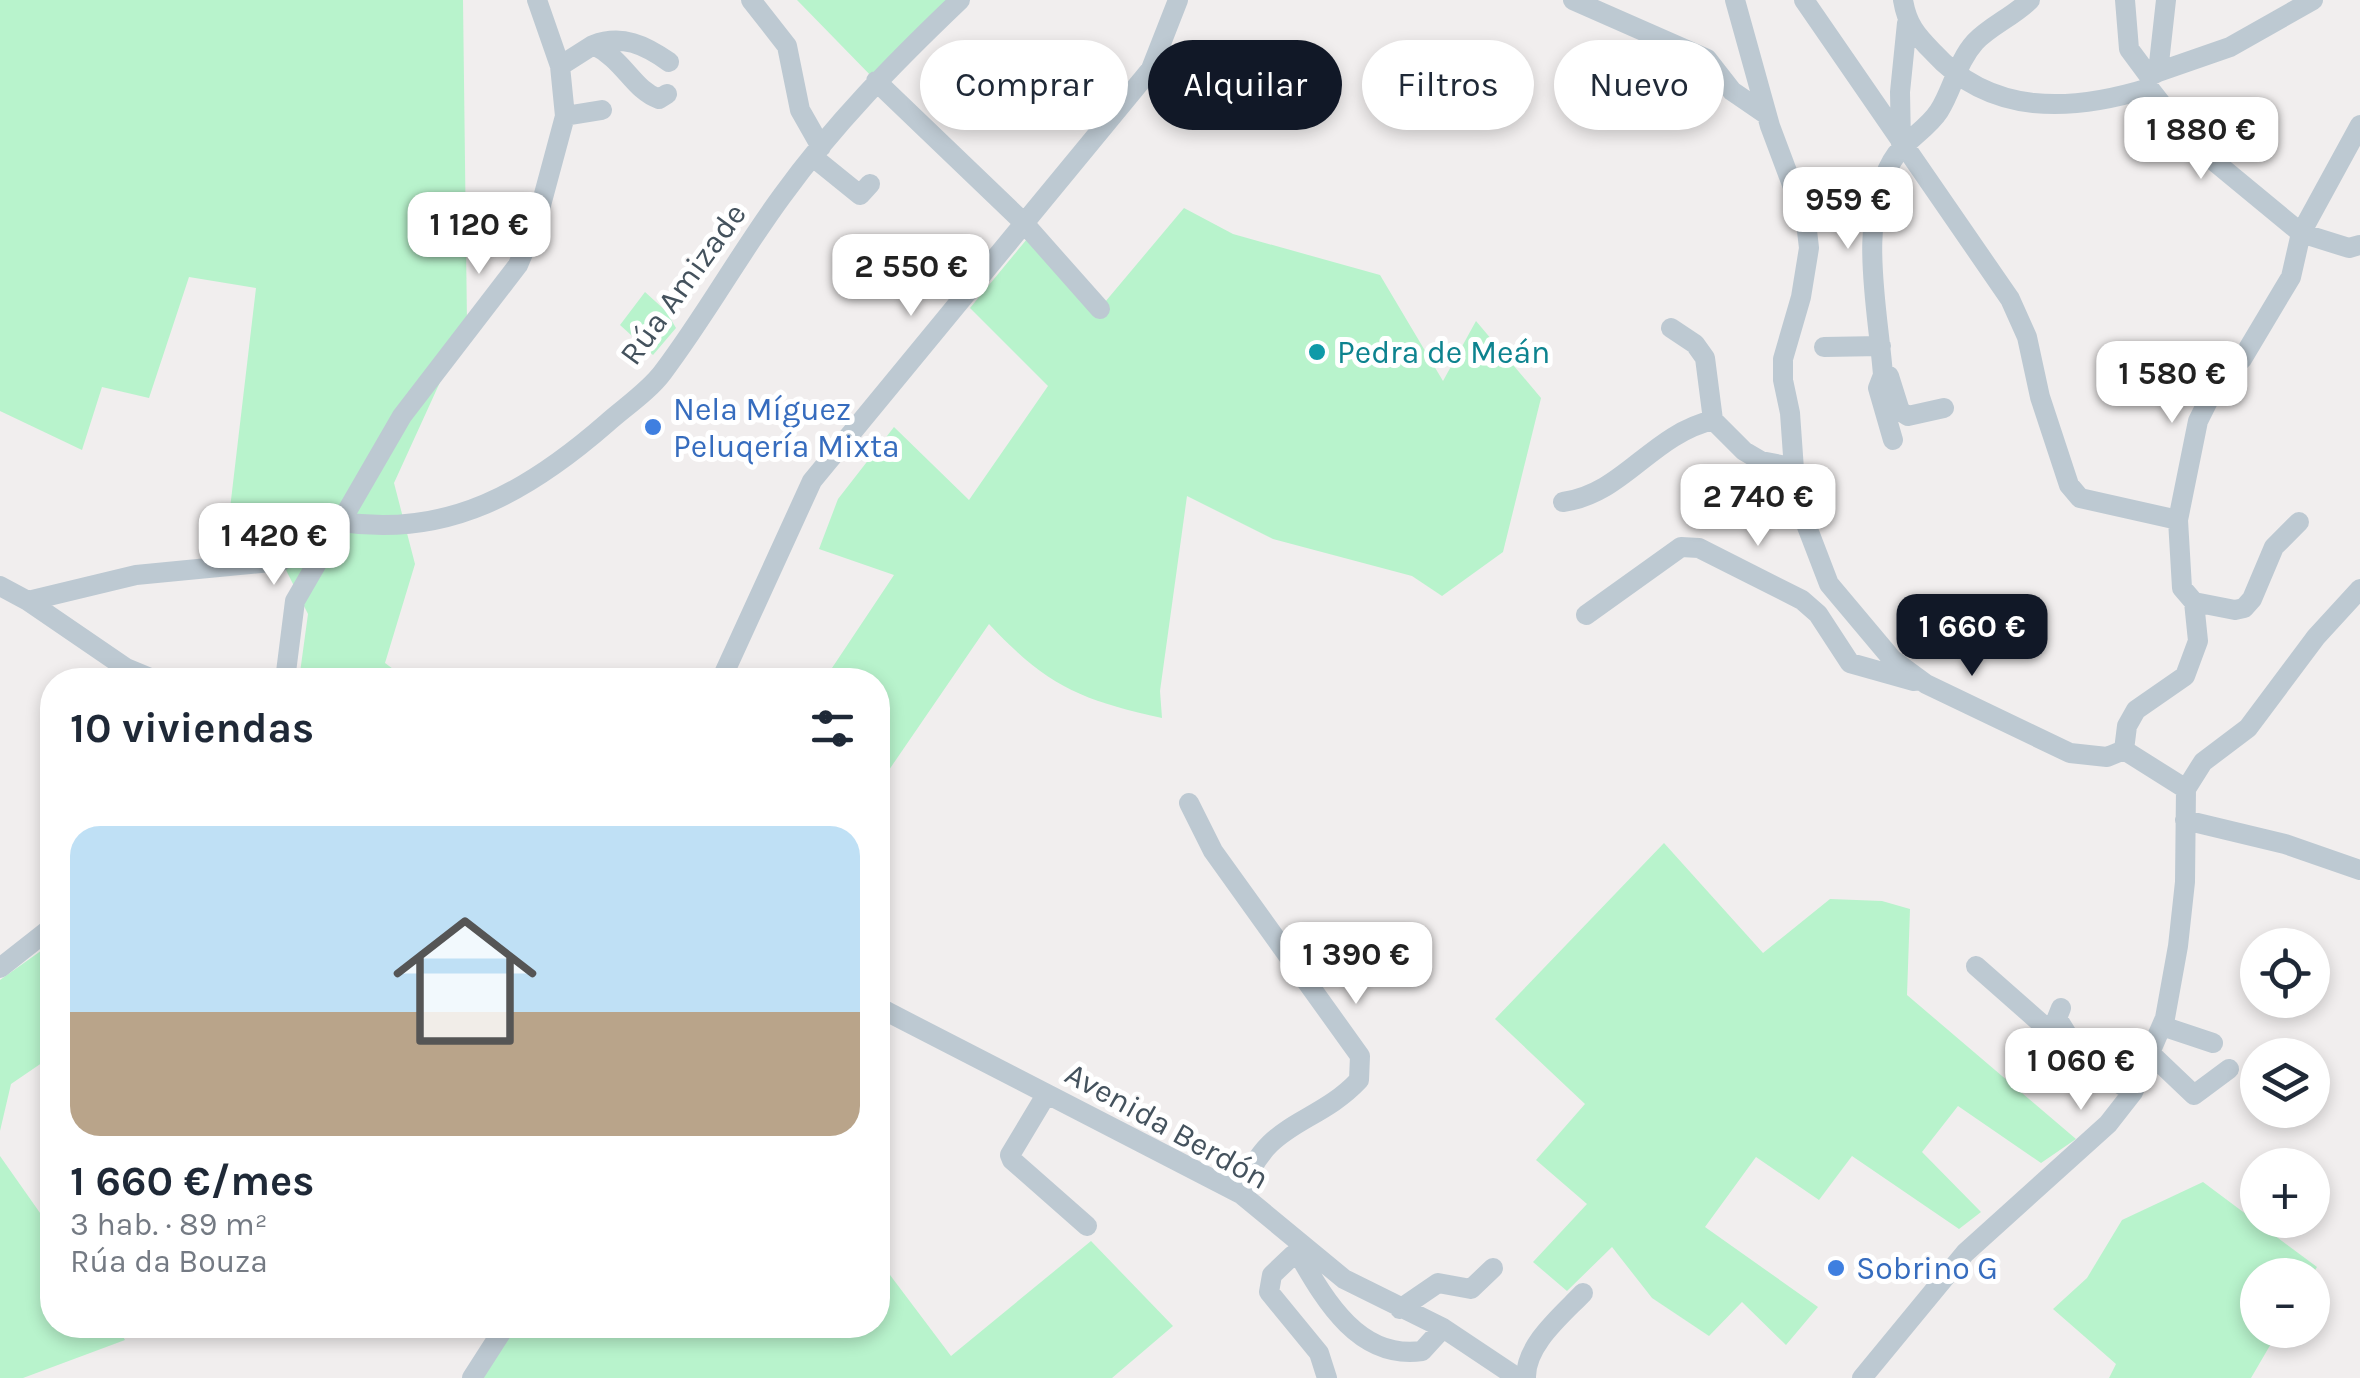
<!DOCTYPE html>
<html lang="es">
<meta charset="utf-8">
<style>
body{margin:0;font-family:Karla,sans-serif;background:#f6f6f7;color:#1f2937;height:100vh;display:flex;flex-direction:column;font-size:38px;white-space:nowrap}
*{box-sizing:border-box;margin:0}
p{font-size:32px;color:#747a83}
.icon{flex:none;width:55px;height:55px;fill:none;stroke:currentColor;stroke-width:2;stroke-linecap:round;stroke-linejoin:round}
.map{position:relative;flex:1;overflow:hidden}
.sheet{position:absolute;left:40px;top:668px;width:850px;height:670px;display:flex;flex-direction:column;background:#fff;border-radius:40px;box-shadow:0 5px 15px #0003}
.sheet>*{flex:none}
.hud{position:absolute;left:920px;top:40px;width:950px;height:90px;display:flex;gap:20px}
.buttons{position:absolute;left:2240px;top:928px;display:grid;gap:20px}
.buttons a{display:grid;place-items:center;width:90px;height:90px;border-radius:50%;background:#fff;box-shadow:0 5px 15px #0003;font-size:50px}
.price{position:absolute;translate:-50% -85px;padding:0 22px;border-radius:20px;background:#fff;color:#222;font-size:32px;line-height:65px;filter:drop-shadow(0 2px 5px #0008)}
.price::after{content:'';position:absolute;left:50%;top:60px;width:30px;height:22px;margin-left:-15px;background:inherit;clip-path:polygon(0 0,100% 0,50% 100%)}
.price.selected{background:#111827;color:#fff}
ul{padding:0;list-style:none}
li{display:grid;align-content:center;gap:20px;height:530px;padding:0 30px}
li+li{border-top:2px solid #e0e1e3}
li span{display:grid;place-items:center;height:310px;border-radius:30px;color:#555}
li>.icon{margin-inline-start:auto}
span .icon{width:180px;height:180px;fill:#fffc;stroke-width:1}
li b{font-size:42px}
h2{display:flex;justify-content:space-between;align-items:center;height:120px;padding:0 30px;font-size:42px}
.tag{padding:0 35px;border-radius:45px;background:#fff;box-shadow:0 5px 15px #0003;font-size:35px;line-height:90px}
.tag.selected{background:#111827;color:#fff}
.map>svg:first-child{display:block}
.green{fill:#b8f3cc}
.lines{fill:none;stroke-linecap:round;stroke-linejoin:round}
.minor{stroke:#bdc9d2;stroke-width:20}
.culture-dot{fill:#0f9aa8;stroke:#fff;stroke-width:4}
.shop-dot{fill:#3f7fe0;stroke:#fff;stroke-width:4}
.labels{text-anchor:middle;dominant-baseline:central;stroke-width:10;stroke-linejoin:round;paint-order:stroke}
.street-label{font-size:32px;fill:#44525d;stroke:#fff}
.culture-label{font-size:32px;fill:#0d838f;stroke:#fff;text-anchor:start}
.shop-label{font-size:32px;fill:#366cbe;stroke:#fff;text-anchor:start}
</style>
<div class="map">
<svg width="2360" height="1378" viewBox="0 0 2360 1378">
<rect width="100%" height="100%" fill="#f1eeee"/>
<path class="green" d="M0 0H463L467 323 394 483 415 564 385 663 408 680H299L308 614 266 530 227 534 256 288 189 277 149 398 102 387 82 450 0 411Z
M797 0H960L876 81Z
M1184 208 1233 234 1380 275 1443 381 1476 321 1541 398 1503 552 1442 596 1412 576 1273 539 1187 496 1160 691 1162 718C1081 700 1047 686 989 624L878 786V680H824L894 575 819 549 838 499 894 427 969 500 1048 386 970 308 1027 239 1100 308Z
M645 292 666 311 676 328 653 355 620 325Z
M1664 843 1763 953 1830 899 1882 901 1910 909 1907 995 2076 1139 2041 1163 1958 1106 1922 1152 1981 1212 1959 1229 1852 1156 1819 1200 1756 1157 1705 1227 1818 1307 1786 1345 1742 1302 1709 1336 1652 1298 1612 1247 1567 1291 1533 1262 1587 1204 1536 1160 1585 1104 1495 1019Z
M52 943V1056L11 1084 0 1131V980Z
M0 1156 52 1230V1325H116L125 1340 23 1378H0Z
M2203 1182 2317 1267 2312 1275H2258V1330H2279L2251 1378H2109L2116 1364 2053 1309 2087 1278 2122 1220Z
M1091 1241 1173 1326 1112 1378H472L506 1325H878V1259L951 1356Z"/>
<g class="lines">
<path class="minor" d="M751 0 787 46 800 110 821 147
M1573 0 1707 59 1732 91 1767 115
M1735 0 1770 126 1806 222 1809 248 1801 297 1783 359V380L1790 413 1796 498 1829 584 1892 659 1926 684 2070 753 2107 757 2124 750 2186 789
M1804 0 2010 299 2027 337 2040 397 2069 485 2080 498 2178 520
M1903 0C1907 24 1916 35 1933 52 1991 116 2071 112 2149 88
M2125 0 2129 49 2149 76
M593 45C622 34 645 45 669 62
M560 66 593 45C624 59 633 90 659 99L667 94
M2158 72 2230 47 2313 0
M2150 76 2158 72 2166 0
M876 81 1022 221 1100 309
M2149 88 2192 143 2301 233 2349 248 2360 245
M565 116 602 110
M1901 144 1900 92 1907 23
M813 157 860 195 870 184
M1671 328 1695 344 1705 358 1713 420
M1824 347 1881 346
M1883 375C1878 308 1857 223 1892 161 1904 140 1926 131 1939 111 1953 89 1957 62 1975 42 1990 26 2014 16 2030 0
M1893 440 1878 388 1883 375 1889 376 1900 411 1908 416 1944 408
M1563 502C1623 494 1651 435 1713 420L1744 451 1761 461 1791 467
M342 522C449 538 529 491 607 423 625 407 649 391 663 372 706 315 740 253 782 196 834 124 896 61 960 0
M0 586 28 601
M2194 602 2235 610 2244 608 2252 599 2274 547 2299 522
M1586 615 1681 547 1699 548 1802 600 1818 614 1850 663 1914 681
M155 680 126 668 28 601 136 575 281 561 342 522
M285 680 295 601 402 416 518 265 537 220 565 116 560 66 537 0
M721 680 812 481 1151 69 1178 0
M2124 750 2127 726 2136 710 2185 676 2198 641 2194 602 2182 588 2178 520 2198 421 2214 389 2242 359 2291 277 2301 233 2360 125
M1189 803 1213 851 1360 1056 1359 1080C1315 1127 1265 1119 1241 1194
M2185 820 2285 844 2360 870
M1976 966 2077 1055
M0 968 52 927
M878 1007 1241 1194 1344 1279 1443 1328 1518 1378
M2061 1008 2057 1018 2085 1063 2133 1092
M2162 1026 2213 1043
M2152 1055 2194 1095 2229 1069
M1046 1095 1010 1155 1012 1160 1087 1226
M1400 1309 1438 1283 1471 1289 1493 1268
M472 1378 506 1325
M1327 1378 1319 1353 1269 1292 1272 1275 1293 1255H1299C1325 1300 1359 1360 1422 1351L1443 1328
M1526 1378C1525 1345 1562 1315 1583 1293
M1862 1378 1965 1253 2108 1124 2133 1092 2165 1018 2178 946 2185 882 2186 789 2203 762 2248 728 2316 637 2360 589"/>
</g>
<circle class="culture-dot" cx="1317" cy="352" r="10"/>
<g class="shop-dot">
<circle cx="653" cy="427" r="10"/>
<circle cx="1836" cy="1268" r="10"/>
</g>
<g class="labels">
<g class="street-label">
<text transform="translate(683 284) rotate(-54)">Rúa Amizade</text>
<text transform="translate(1167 1126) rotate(29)">Avenida Berdón</text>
</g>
<g class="culture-label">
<text x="1337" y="352">Pedra de Meán</text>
</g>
<g class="shop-label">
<text x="673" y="409">Nela Míguez<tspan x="673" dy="37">Peluqería Mixta</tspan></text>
<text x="1856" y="1268">Sobrino G</text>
</g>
</g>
</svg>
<div class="buttons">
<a><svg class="icon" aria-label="locate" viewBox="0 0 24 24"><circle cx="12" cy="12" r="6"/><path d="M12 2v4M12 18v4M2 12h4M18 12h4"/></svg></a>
<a><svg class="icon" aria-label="layers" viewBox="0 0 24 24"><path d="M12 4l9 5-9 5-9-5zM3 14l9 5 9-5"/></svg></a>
<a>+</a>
<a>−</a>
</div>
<b class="price" style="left:2201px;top:182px">1 880 €</b>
<b class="price" style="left:1848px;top:252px">959 €</b>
<b class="price" style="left:479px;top:277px">1 120 €</b>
<b class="price" style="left:911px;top:319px">2 550 €</b>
<b class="price" style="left:2172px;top:426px">1 580 €</b>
<b class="price" style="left:1758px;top:549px">2 740 €</b>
<b class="price" style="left:274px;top:588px">1 420 €</b>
<b class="price selected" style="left:1972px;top:679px">1 660 €</b>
<b class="price" style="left:1356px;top:1007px">1 390 €</b>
<b class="price" style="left:2081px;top:1113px">1 060 €</b>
<div class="hud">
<a class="tag">Comprar</a>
<a class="tag selected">Alquilar</a>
<a class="tag">Filtros</a>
<a class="tag">Nuevo</a>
</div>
<section class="sheet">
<h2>10 viviendas<svg class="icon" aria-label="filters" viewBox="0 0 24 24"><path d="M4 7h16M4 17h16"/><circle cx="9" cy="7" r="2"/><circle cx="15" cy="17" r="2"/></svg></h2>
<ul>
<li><span style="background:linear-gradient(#bfe0f5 60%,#b9a48a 0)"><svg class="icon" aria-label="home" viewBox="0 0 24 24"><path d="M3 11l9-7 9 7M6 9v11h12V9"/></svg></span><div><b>1 660 €/mes</b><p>3 hab. · 89 m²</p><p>Rúa da Bouza</p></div></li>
</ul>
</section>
</div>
